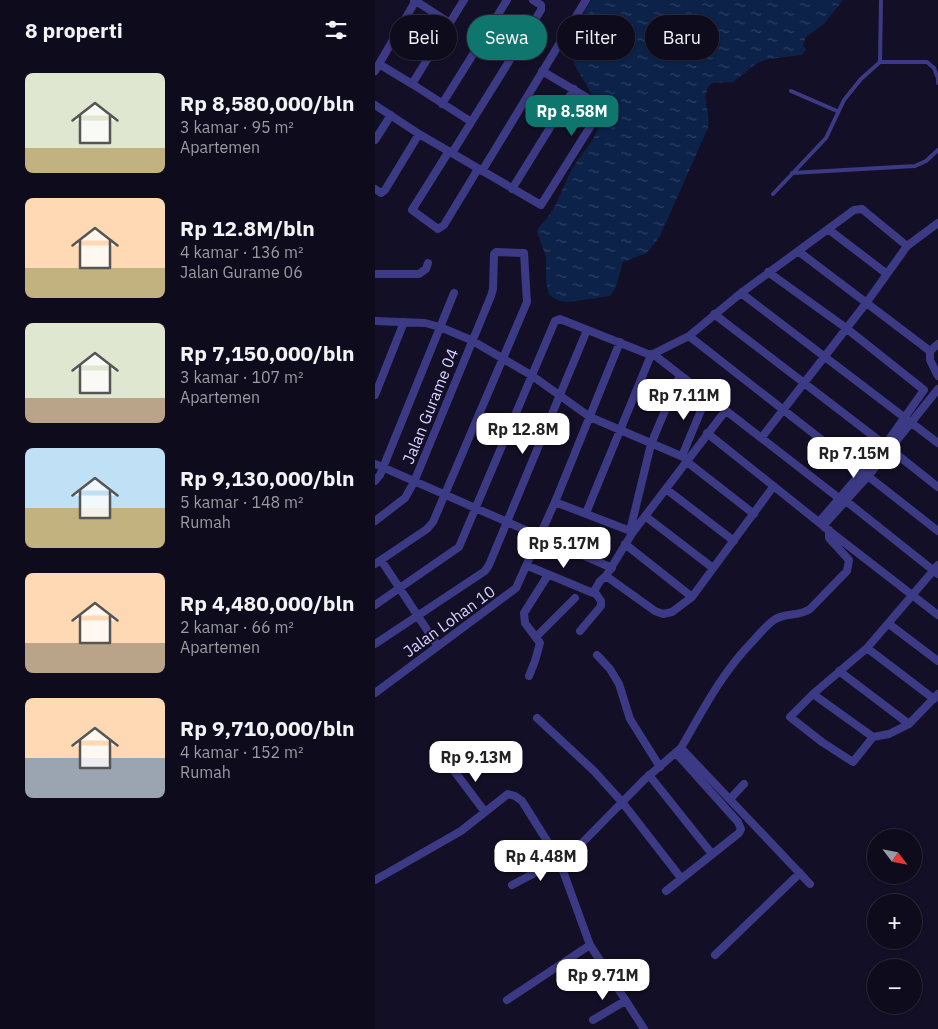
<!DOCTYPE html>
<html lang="id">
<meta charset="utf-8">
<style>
body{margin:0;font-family:"IBM Plex Sans",sans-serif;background:#1c1929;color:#f1f3f6;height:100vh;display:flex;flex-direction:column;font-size:19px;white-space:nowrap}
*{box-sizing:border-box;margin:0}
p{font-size:16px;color:#9b9ba3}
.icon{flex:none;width:28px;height:28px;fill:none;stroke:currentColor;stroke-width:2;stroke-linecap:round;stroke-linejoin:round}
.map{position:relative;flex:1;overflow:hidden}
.sheet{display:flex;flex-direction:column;background:#0e0b1c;width:375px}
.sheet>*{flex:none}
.guide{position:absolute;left:15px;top:15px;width:472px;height:45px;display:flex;gap:10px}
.needle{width:32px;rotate:122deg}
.fabs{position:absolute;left:492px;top:829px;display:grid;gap:10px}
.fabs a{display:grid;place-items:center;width:55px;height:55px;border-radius:50%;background:#0e0b1c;box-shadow:0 1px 4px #0004,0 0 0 1px #2e2b3b;font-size:25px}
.price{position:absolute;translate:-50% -42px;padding:0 11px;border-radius:10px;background:#fff;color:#222;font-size:16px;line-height:32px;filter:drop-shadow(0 1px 2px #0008)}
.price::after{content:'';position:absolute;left:50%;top:30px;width:15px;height:11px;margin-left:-8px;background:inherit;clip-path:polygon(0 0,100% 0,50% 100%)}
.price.active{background:#0f766e;color:#fff}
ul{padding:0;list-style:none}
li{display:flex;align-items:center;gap:15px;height:125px;padding:0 25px}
li span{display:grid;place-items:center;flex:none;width:140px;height:100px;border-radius:8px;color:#555}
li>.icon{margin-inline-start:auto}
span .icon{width:60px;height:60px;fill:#fffc;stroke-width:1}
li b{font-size:21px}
h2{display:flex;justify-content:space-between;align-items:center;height:60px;padding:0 25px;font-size:21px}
.pill{padding:0 18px;border-radius:22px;background:#0e0b1c;box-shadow:0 1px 4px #0004,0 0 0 1px #2e2b3b;font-size:18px;line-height:45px}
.pill.active{background:#0f766e;color:#fff}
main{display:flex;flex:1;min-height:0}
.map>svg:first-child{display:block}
.water{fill:url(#water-ripples)}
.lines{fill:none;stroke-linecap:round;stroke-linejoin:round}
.lane{stroke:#3d3a85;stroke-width:4}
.street{stroke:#3d3a85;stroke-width:8}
.labels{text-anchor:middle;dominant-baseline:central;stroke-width:4;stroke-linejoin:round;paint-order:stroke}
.street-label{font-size:16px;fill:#d9d4ff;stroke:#130f26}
</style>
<main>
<section class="sheet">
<h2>8 properti<svg class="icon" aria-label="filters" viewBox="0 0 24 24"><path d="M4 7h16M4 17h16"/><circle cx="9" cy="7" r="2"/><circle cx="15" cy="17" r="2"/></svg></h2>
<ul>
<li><span style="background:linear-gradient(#dfe7d0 75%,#c2b280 0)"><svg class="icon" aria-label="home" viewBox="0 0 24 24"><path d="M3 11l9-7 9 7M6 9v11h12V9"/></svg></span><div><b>Rp 8,580,000/bln</b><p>3 kamar · 95 m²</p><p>Apartemen</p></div></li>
<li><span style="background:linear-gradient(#ffd9b3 70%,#c2b280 0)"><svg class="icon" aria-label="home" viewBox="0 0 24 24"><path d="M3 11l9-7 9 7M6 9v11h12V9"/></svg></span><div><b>Rp 12.8M/bln</b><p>4 kamar · 136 m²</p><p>Jalan Gurame 06</p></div></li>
<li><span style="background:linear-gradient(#dfe7d0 75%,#b9a48a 0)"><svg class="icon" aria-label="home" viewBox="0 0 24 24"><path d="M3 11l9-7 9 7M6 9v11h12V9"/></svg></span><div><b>Rp 7,150,000/bln</b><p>3 kamar · 107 m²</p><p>Apartemen</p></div></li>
<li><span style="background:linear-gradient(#bfe0f5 60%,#c2b280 0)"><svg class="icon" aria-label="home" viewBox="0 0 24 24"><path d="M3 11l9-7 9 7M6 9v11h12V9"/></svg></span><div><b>Rp 9,130,000/bln</b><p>5 kamar · 148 m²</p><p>Rumah</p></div></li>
<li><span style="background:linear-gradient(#ffd9b3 70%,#b9a48a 0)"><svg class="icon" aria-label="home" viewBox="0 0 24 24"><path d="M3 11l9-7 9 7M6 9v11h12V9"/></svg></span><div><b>Rp 4,480,000/bln</b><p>2 kamar · 66 m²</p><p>Apartemen</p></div></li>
<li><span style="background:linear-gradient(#ffd9b3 60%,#9aa5b1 0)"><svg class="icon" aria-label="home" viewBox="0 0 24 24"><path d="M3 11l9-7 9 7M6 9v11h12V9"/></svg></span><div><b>Rp 9,710,000/bln</b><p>4 kamar · 152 m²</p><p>Rumah</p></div></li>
</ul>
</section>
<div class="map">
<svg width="563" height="1029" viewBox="0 0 563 1029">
<defs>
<pattern id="water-ripples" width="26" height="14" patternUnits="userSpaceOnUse" patternTransform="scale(1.25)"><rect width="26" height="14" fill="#0c2248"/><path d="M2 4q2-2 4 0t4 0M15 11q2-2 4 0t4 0" fill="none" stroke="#2f4163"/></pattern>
</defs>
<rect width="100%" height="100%" fill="#130f26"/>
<path class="water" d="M216 0H468L449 24 431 37 428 45 431 49 427 55 394 59 382 63 358 82 337 83C323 97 337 112 333 128L285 236 272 253 248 262 241 287 235 296 193 302 184 301 174 295 171 281V257L162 232C164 224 171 221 175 214 185 198 190 181 199 166 207 152 222 139 224 123 227 92 189 68 195 37Z"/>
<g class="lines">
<path class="lane" d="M505 62 506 0
M563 75V83
M416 91 462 111
M417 173 540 166 551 161 563 150
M398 194 451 138 469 100 486 79 505 62H552L559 68 562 76"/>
<path class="street" d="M39 0 75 23
M4 64 37 84 89 0
M0 71 41 0
M37 84 95 121
M67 104 132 0
M0 105 44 134 166 205 222 116 216 100 167 71
M0 140 16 115
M74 151 37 210 63 229 69 225 103 169
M77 153 166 10V5L158 0
M107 171 211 0
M0 189 6 193 10 190 44 134
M137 189 199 89
M453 229 512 274
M532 246 563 223
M423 251 555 351V360L563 376
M393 272 471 328 549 390 510 445 444 522
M0 274H44L51 269 53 263
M366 293 563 443
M339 314 510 445
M0 321 50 323 65 327 96 340 156 375 215 417 313 459
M314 336 563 531
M555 351 563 344
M278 354 465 499
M563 389 494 475 448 526 563 615
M0 395 29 322
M332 433 446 524
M515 449 563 487
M307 456 332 396
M311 461 379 514
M0 464 237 568
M0 481 5 475 79 293
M291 489 359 541
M471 501 563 574
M180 502 258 532
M211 513 276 355
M270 516 338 568
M0 521 30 498 39 482 116 296 118 289 119 254 121 252 149 253 152 302 58 522 52 529 0 564
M255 531 276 444 305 375
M250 544 317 597
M6 560 62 645
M563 565 492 648 438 694 415 717 447 742 478 762 498 737 514 734 534 724 563 694
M153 566 218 593 225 581 231 576 258 532 351 410
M231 576 280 611 288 614 297 612 317 597 398 487
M0 605 84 547 180 321 185 319 273 354H278L314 336 366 293 479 210 487 209 532 246 492 302 387 437
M514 624 563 661
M205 631 226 606V601L219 591
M161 637 200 598
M0 644 110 571 114 565 212 330
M492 648 559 699
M222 655 235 669 244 684 255 719 285 767
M464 671 534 724
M154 676 160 661 165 643 150 623 149 613 173 575
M0 693 141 588 180 502 245 342
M438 694 498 737
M162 718 219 771 247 802 306 878
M306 748C328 710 346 674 377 642 384 635 390 626 399 620 410 612 424 617 435 609L472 571 474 560 454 538V530
M77 768 110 812
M274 775 337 854
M356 798 369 784
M0 880 86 831 133 794 140 796 147 801 184 860 215 945 269 1029
M137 885 184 860 206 844 269 780 306 748 435 884
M291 891 364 833 366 829 363 822 301 753
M340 955 425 873
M132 1000 215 945
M218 1020 250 1001"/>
</g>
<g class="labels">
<g class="street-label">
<text transform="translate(55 406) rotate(-68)">Jalan Gurame 04</text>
<text transform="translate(74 621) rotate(-36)">Jalan Lohan 10</text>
</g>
</g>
</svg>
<div class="fabs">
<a><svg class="needle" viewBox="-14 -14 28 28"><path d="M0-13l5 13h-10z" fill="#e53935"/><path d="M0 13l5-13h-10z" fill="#9b9ba3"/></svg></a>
<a>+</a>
<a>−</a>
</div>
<b class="price active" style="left:197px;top:137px">Rp 8.58M</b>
<b class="price" style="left:309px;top:421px">Rp 7.11M</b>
<b class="price" style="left:148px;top:455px">Rp 12.8M</b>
<b class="price" style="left:479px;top:479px">Rp 7.15M</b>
<b class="price" style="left:189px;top:569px">Rp 5.17M</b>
<b class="price" style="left:101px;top:783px">Rp 9.13M</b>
<b class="price" style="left:166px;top:882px">Rp 4.48M</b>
<b class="price" style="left:228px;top:1001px">Rp 9.71M</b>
<div class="guide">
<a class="pill">Beli</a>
<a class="pill active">Sewa</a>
<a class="pill">Filter</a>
<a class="pill">Baru</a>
</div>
</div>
</main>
